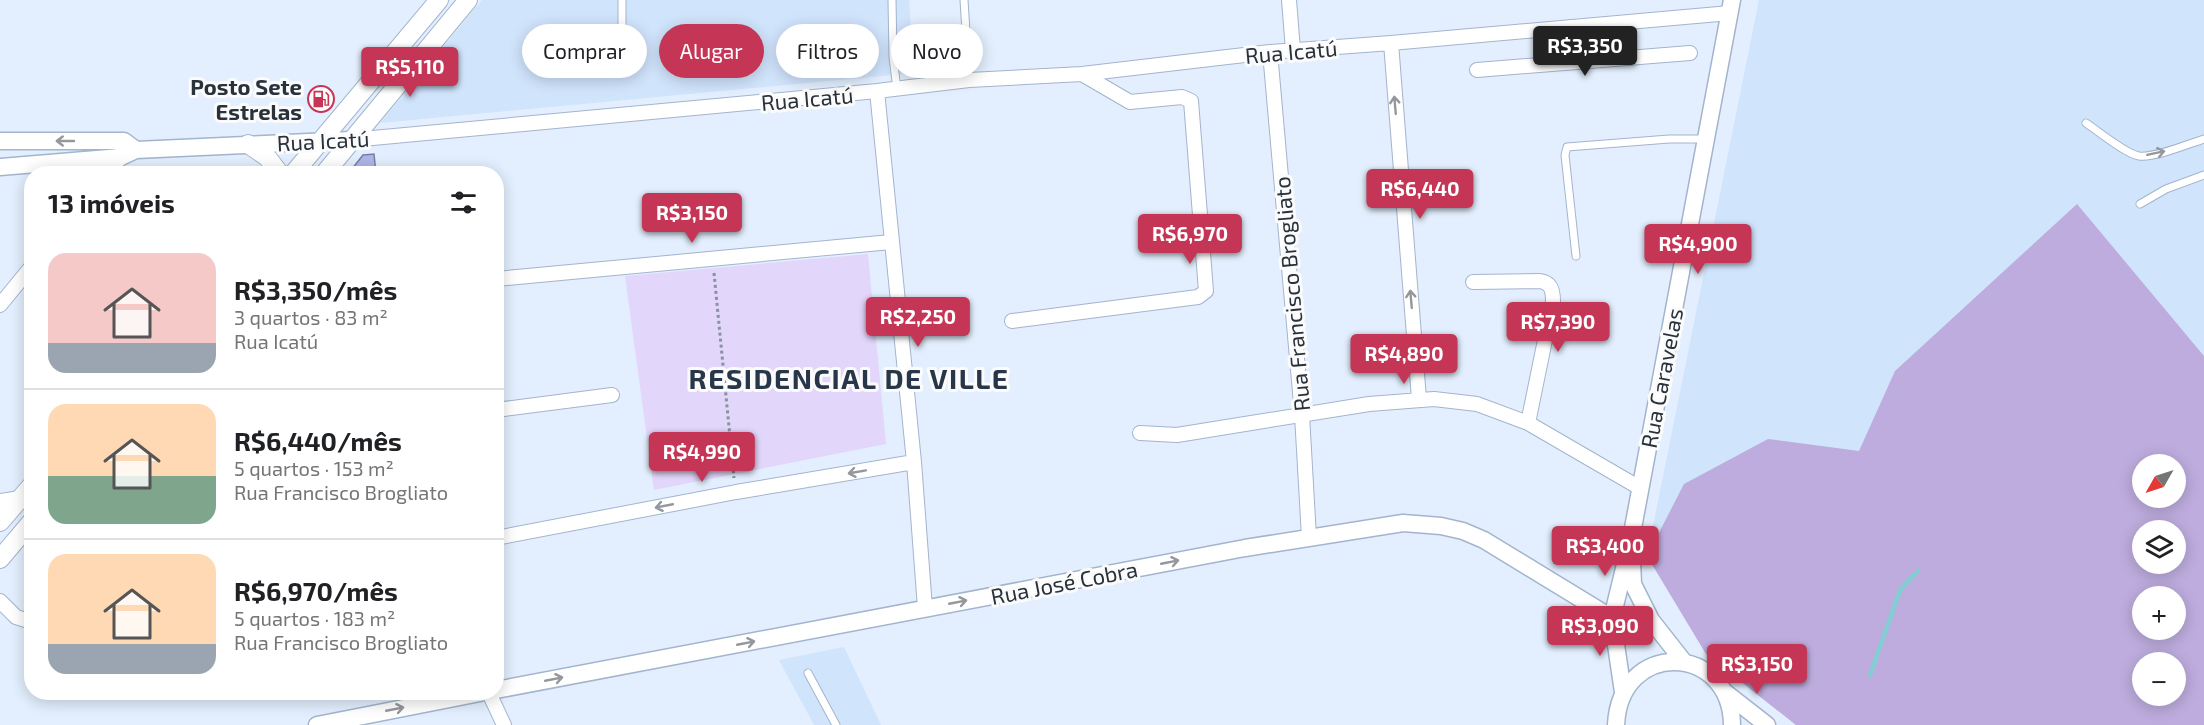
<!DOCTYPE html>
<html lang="pt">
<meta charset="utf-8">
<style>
body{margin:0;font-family:"Exo 2",sans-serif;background:#f6f6f6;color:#202124;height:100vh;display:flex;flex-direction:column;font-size:22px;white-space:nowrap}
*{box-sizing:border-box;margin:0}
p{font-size:20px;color:#757577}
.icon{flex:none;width:33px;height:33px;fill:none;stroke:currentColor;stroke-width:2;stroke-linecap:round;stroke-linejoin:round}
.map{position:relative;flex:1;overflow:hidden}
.sheet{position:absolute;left:24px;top:166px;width:480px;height:534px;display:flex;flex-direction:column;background:#fff;border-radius:24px;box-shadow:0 3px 15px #0003}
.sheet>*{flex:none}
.top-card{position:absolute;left:522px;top:24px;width:570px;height:54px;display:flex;gap:12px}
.needle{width:39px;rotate:231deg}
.fabs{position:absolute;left:2132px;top:454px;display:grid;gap:12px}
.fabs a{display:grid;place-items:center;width:54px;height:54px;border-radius:50%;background:#fff;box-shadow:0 3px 15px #0003;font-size:30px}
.price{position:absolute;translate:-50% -51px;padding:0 14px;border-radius:6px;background:#c53555;color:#fff;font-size:20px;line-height:39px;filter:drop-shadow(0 2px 3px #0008)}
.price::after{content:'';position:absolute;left:50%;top:36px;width:18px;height:14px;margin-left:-9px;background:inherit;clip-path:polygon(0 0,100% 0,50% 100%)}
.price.on{background:#222;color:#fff}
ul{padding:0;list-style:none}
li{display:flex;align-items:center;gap:18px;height:150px;padding:0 24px}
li+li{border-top:2px solid #e0e0e0}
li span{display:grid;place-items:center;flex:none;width:168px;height:120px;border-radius:18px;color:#555}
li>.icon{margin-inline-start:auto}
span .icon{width:72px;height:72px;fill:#fffc;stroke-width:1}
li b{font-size:26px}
h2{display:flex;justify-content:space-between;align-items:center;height:72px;padding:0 24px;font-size:26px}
.tag{padding:0 21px;border-radius:27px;background:#fff;box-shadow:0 3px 15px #0003;font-size:21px;line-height:54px}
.tag.on{background:#c53555;color:#fff}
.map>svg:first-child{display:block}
.built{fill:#d0e4fc;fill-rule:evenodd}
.green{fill:#e2d6fa}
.forest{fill:#bdacdd;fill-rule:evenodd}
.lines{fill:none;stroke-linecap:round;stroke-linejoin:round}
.stream{stroke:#85cdd5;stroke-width:4.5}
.building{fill:#adb6e8;stroke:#797fa2;stroke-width:1.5}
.service-casing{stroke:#a2b5cc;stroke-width:9}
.minor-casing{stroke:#a2b5cc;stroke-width:16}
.tertiary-casing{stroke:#a2b5cc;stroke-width:19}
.secondary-casing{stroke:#a2b5cc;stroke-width:20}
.path{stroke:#89939f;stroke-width:3;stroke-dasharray:3 3;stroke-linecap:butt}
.service{stroke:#fff;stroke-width:7}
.minor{stroke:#fff;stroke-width:14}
.tertiary{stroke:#fff;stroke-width:16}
.secondary{stroke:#fff;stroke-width:18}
.oneway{stroke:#94989c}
.labels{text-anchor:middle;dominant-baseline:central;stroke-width:6;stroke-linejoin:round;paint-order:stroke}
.street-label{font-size:22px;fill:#29313a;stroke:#fbfbfb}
.poi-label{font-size:22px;font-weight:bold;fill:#29313a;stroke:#fbfbfb;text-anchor:end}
.district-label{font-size:28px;font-weight:bold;letter-spacing:1.5px;fill:#273649;stroke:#fbfbfb}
</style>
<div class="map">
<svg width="2204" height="725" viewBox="0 0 2204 725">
<rect width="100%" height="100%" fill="#e3effe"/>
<path class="built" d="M482 0H909L914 73 380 123Z
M1759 0H2204V725H1796L1706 654 1647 556ZM2142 465H2175V498H2142ZM2142 531H2175V564H2142ZM2142 597H2175V630H2142ZM2142 663H2175V696H2142Z
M844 647 881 725H814L779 660Z"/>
<path class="green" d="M868 254 886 444 654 490 625 276Z"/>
<path class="forest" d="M2077 204 2204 356V725H1796L1706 654 1647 556 1684 484 1768 439 1859 451 1895 371ZM2142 465H2175V498H2142ZM2142 531H2175V564H2142ZM2142 597H2175V630H2142ZM2142 663H2175V696H2142Z"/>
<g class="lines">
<path class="stream" d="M1870 675 1900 590 1918 571"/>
</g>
<path class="building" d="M374 154 376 174H348L363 155Z"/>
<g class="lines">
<defs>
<path id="service" d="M892 0 893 57 897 89
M964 0 969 80
M622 40V0
M2086 123C2098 131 2126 154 2139 156 2155 158 2188 144 2204 139
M2140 204 2166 189 2204 175
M1576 256 1565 155 1567 147 1669 139H1706
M808 673 836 725"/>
<path id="minor" d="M1289 0 1293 50
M1391 43 1419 399
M1270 52 1302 415 1309 537
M1566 63 1569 27
M1477 70 1690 53
M877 91 914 462 925 608
M351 140 877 91 969 80 1082 74 1270 52 1391 43 1730 13
M107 174 121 157 122 151
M496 279 891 242
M1473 282 1539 281C1551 282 1553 290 1553 301L1528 423
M0 305 32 266
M1012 321 1198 297 1206 291 1191 101 1182 97 1130 102 1082 74
M496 410 612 395
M1140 433 1177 435 1369 404 1434 399 1477 404 1528 423 1640 488
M0 501 20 498
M496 538 736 492 914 462
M0 601 16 617 32 622
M489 693 504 725"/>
<path id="tertiary" d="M0 141H124L136 150
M0 167 121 157 136 150 351 140
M1632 560 1633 584 1651 620 1684 662
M496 690 1245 548 1403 523 1441 526 1463 531 1484 540 1612 618
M1623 692 1612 618 1630 544 1732 0
M1726 693 1767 725
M317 725 480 693
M1616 725C1620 639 1731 643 1732 725"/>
<path id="secondary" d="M248 144 267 157 280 174
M293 174 439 0
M324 174 468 0
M0 522 32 485
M0 559 32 521"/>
</defs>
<use href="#service" class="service-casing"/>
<use href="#minor" class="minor-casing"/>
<use href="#tertiary" class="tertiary-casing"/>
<use href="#secondary" class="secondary-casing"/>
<path class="path" d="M714 273 734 478"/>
<use href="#service" class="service"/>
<use href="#minor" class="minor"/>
<use href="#tertiary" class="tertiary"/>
<use href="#secondary" class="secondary"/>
</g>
<defs><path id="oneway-shaft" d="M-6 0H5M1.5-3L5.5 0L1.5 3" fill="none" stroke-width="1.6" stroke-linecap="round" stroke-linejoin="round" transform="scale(1.5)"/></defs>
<g class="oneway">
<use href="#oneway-shaft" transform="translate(1395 105) rotate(-95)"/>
<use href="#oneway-shaft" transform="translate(65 141) rotate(180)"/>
<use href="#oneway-shaft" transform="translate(2156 153) rotate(-12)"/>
<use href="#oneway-shaft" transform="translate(1411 299) rotate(-95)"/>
<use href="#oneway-shaft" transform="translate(857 472) rotate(170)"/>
<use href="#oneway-shaft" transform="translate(664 506) rotate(169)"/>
<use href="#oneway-shaft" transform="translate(1170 562) rotate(-11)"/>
<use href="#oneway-shaft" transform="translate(958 602) rotate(-11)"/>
<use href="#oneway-shaft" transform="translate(746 643) rotate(-11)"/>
<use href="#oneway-shaft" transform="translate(554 679) rotate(-11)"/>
<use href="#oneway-shaft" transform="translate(395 709) rotate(-11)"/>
</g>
<defs>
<symbol id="fuel-ring" viewBox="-11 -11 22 22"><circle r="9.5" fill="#fbfbfb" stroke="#c53555" stroke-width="1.5"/><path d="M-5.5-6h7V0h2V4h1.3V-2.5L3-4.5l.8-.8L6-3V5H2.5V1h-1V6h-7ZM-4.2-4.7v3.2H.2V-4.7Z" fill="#c53555"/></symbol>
</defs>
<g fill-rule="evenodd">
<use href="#fuel-ring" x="306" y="84" width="30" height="30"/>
</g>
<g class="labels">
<g class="street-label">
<text transform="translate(1291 51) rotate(-5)">Rua Icatú</text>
<text transform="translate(807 98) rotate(-5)">Rua Icatú</text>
<text transform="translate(323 140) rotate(-3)">Rua Icatú</text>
<text transform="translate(1291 294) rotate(-95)">Rua Francisco Brogliato</text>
<text transform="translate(1661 378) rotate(-79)">Rua Caravelas</text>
<text transform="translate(1064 582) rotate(-11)">Rua José Cobra</text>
</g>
<g class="poi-label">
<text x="302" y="86">Posto Sete<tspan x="302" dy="25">Estrelas</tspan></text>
</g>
<g class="district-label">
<text x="849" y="378">RESIDENCIAL DE VILLE</text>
</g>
</g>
</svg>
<div class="fabs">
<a><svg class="needle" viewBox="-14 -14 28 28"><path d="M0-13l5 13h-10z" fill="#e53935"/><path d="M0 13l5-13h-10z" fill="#757577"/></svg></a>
<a><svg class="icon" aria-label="layers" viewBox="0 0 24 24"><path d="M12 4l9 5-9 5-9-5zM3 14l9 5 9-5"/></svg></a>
<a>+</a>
<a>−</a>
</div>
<b class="price on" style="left:1585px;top:77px">R$3,350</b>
<b class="price" style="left:410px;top:98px">R$5,110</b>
<b class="price" style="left:1420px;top:220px">R$6,440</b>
<b class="price" style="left:692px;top:244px">R$3,150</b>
<b class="price" style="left:1190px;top:265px">R$6,970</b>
<b class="price" style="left:1698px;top:275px">R$4,900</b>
<b class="price" style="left:918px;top:348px">R$2,250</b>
<b class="price" style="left:1558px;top:353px">R$7,390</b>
<b class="price" style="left:1404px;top:385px">R$4,890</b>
<b class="price" style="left:702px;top:483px">R$4,990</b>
<b class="price" style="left:1605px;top:577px">R$3,400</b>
<b class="price" style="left:1600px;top:657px">R$3,090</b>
<b class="price" style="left:1757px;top:695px">R$3,150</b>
<div class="top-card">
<a class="tag">Comprar</a>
<a class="tag on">Alugar</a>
<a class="tag">Filtros</a>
<a class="tag">Novo</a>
</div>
<section class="sheet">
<h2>13 imóveis<svg class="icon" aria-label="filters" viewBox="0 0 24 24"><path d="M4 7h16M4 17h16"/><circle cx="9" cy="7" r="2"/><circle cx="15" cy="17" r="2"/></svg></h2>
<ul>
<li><span style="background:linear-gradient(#f6c9c9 75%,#9aa5b1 0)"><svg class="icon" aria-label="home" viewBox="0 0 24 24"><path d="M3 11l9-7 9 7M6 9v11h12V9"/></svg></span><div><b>R$3,350/mês</b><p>3 quartos · 83 m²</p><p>Rua Icatú</p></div></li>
<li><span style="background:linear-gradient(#ffd9b3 60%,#7fa58c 0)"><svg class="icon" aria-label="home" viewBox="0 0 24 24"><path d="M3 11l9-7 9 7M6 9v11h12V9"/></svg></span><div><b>R$6,440/mês</b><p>5 quartos · 153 m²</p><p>Rua Francisco Brogliato</p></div></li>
<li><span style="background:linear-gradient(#ffd9b3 75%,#9aa5b1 0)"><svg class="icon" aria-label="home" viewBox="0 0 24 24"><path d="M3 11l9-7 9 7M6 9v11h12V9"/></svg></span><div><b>R$6,970/mês</b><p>5 quartos · 183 m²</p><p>Rua Francisco Brogliato</p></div></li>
</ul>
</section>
</div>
